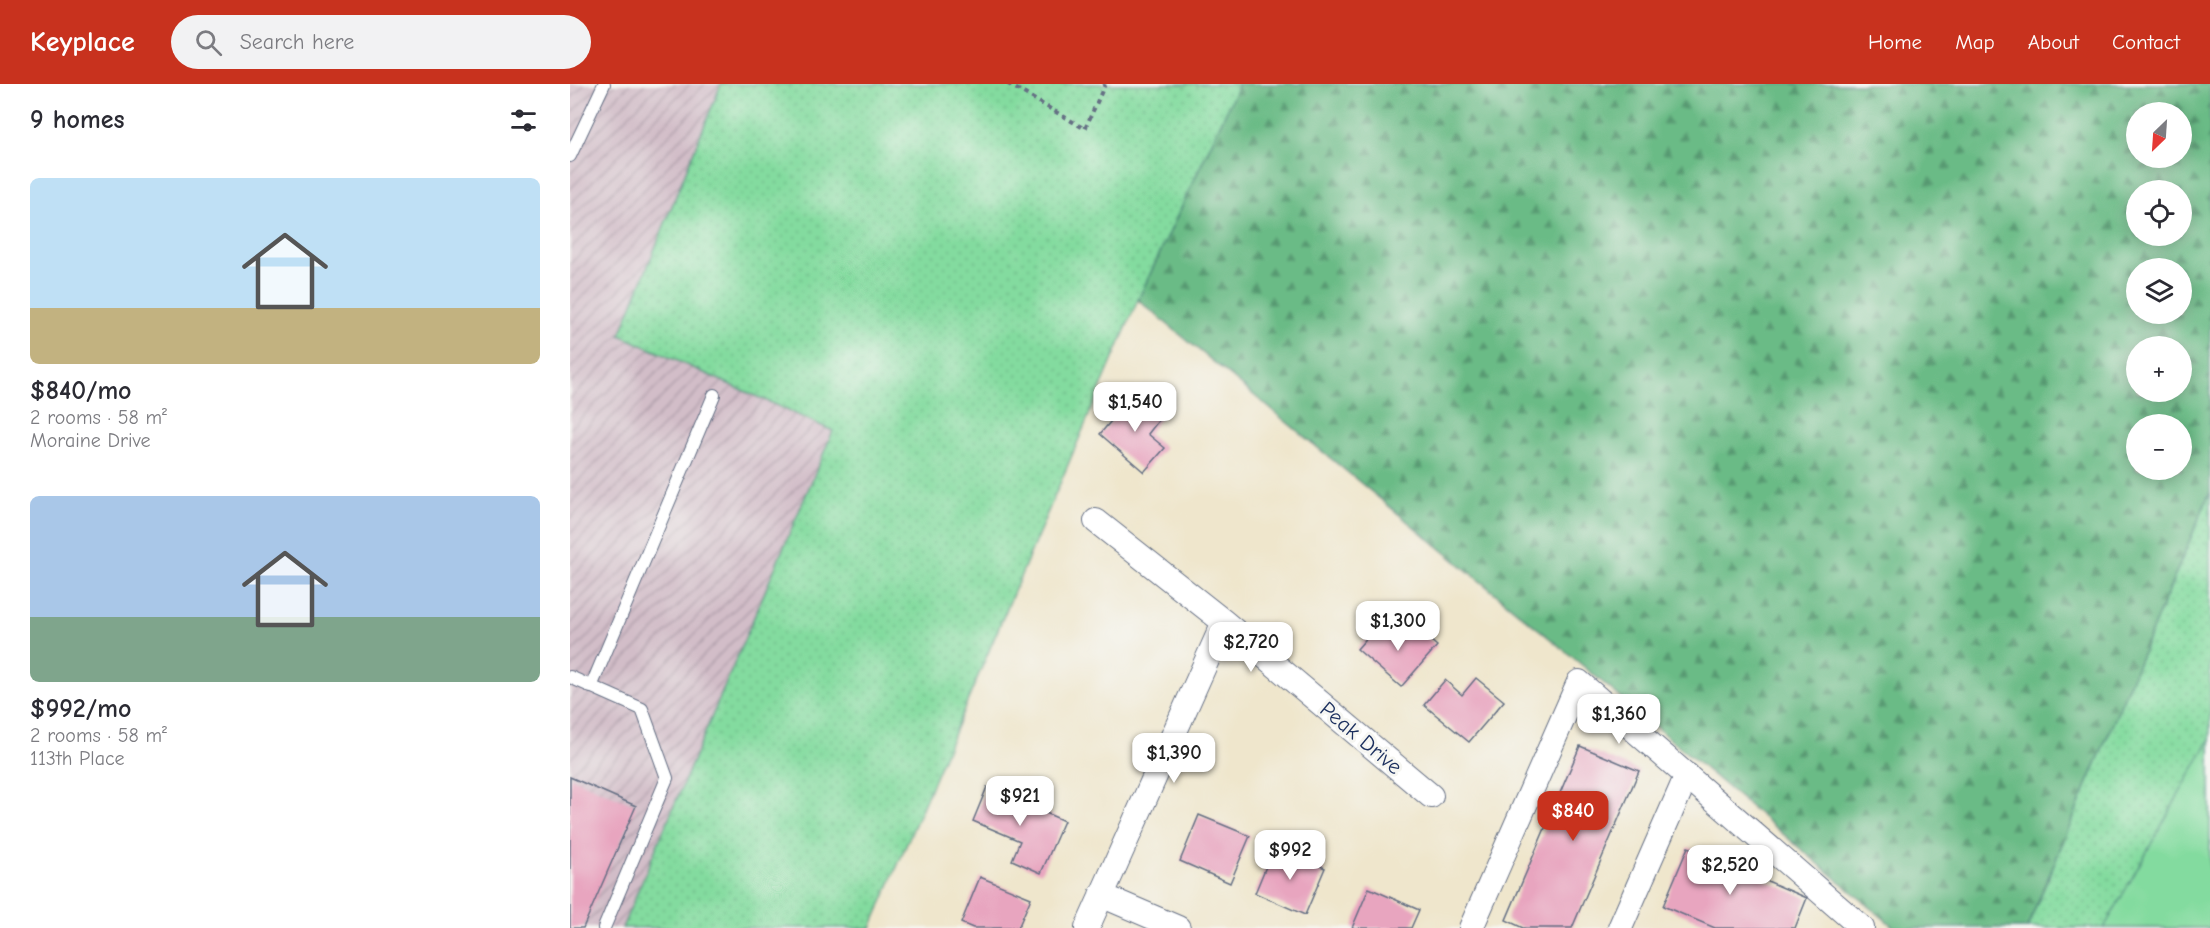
<!DOCTYPE html>
<meta charset="utf-8">
<style>
body{margin:0;font-family:"Comic Neue",sans-serif;background:#f2f2f3;color:#2b2b33;height:100vh;display:flex;flex-direction:column;font-size:22px;white-space:nowrap}
*{box-sizing:border-box;margin:0}
p{font-size:20px;color:#7c7c81}
.icon{flex:none;width:33px;height:33px;fill:none;stroke:currentColor;stroke-width:2;stroke-linecap:round;stroke-linejoin:round}
.map{position:relative;flex:1;overflow:hidden}
.details{display:flex;flex-direction:column;background:#fff;width:570px}
.details>*{flex:none}
.needle{width:39px;rotate:205deg}
.fabs{position:absolute;left:1556px;top:18px;display:grid;gap:12px}
.fabs a{display:grid;place-items:center;width:66px;height:66px;border-radius:50%;background:#fff;box-shadow:0 3px 15px #0003;font-size:30px}
.price{position:absolute;translate:-50% -51px;padding:0 14px;border-radius:12px;background:#fff;color:#222;font-size:20px;line-height:39px;filter:drop-shadow(0 2px 3px #0008)}
.price::after{content:'';position:absolute;left:50%;top:36px;width:18px;height:14px;margin-left:-9px;background:inherit;clip-path:polygon(0 0,100% 0,50% 100%)}
.price.on{background:#c8321e;color:#fff}
ul{padding:0;list-style:none}
li{display:grid;align-content:center;gap:12px;height:318px;padding:0 30px}
li span{display:grid;place-items:center;height:186px;border-radius:9px;color:#555}
li>.icon{margin-inline-start:auto}
span .icon{width:108px;height:108px;fill:#fffc;stroke-width:1}
li b{font-size:26px}
h2{display:flex;justify-content:space-between;align-items:center;height:72px;padding:0 30px;font-size:26px}
header{display:flex;align-items:center;gap:36px;box-sizing:border-box;height:84px;padding:0 30px;background:#c8321e;color:#fff}
header strong{font-size:28px}
nav{display:flex;gap:33px;margin-inline-start:auto;font-size:21px}
.search{width:420px;height:54px;background:#f2f2f3;display:flex;align-items:center;gap:15px;box-sizing:border-box;padding:0 21px;border-radius:33px;color:#7c7c81;font-size:22px}
main{display:flex;flex:1;min-height:0}
.map>svg:first-child{display:block}
.industrial{fill:url(#industrial-furrows)}
.green{fill:url(#green-dots);stroke:#4f857e;stroke-width:1.5}
.forest{fill:url(#forest-firs);stroke:#427572;stroke-width:1.5;fill-rule:evenodd}
.pitch{fill:#83db9f;stroke:#4f857e;stroke-width:1.5}
.building{fill:#e8a5bf}
.lines{fill:none;stroke-linecap:round;stroke-linejoin:round}
.lane-casing{stroke:#656f84;stroke-width:14}
.street-casing{stroke:#656f84;stroke-width:26}
.path{stroke:#656f84;stroke-width:4;stroke-dasharray:4.5 4.5;stroke-linecap:butt}
.lane{stroke:#fff;stroke-width:12}
.street{stroke:#fff;stroke-width:24}
.labels{text-anchor:middle;dominant-baseline:central;stroke-width:6;stroke-linejoin:round;paint-order:stroke}
.street-label{font-size:22px;fill:#1b2f5e;stroke:#f6f6f2}
</style>
<header>
<strong>Keyplace</strong>
<div class="search"><svg class="icon" aria-label="search" viewBox="0 0 24 24"><circle cx="10" cy="10" r="6"/><path d="M15 15l6 6"/></svg>Search here</div>
<nav><a>Home</a><a>Map</a><a>About</a><a>Contact</a></nav>
</header>
<main>
<section class="details">
<h2>9 homes<svg class="icon" aria-label="filters" viewBox="0 0 24 24"><path d="M4 7h16M4 17h16"/><circle cx="9" cy="7" r="2"/><circle cx="15" cy="17" r="2"/></svg></h2>
<ul>
<li><span style="background:linear-gradient(#bfe0f5 70%,#c2b280 0)"><svg class="icon" aria-label="home" viewBox="0 0 24 24"><path d="M3 11l9-7 9 7M6 9v11h12V9"/></svg></span><div><b>$840/mo</b><p>2 rooms · 58 m²</p><p>Moraine Drive</p></div></li>
<li><span style="background:linear-gradient(#a9c7e8 65%,#7fa58c 0)"><svg class="icon" aria-label="home" viewBox="0 0 24 24"><path d="M3 11l9-7 9 7M6 9v11h12V9"/></svg></span><div><b>$992/mo</b><p>2 rooms · 58 m²</p><p>113th Place</p></div></li>
</ul>
</section>
<div class="map">
<svg width="1640" height="844" viewBox="0 0 1640 844">
<defs>
<pattern id="industrial-furrows" width="10" height="10" patternUnits="userSpaceOnUse" patternTransform="scale(1.5)"><rect width="10" height="10" fill="#d2bdc8"/><path d="M-1 1l2-2M0 10L10 0M9 11l2-2" fill="none" stroke="#aa9aa6"/></pattern>
<pattern id="green-dots" width="8" height="8" patternUnits="userSpaceOnUse" patternTransform="scale(1.5)"><rect width="8" height="8" fill="#83db9f"/><path d="M2 2h.1M6 6h.1" fill="none" stroke="#71bc8b" stroke-width="1.8" stroke-linecap="round"/></pattern>
<pattern id="forest-firs" width="22" height="20" patternUnits="userSpaceOnUse" patternTransform="scale(1.5)"><rect width="22" height="20" fill="#6abb86"/><path d="M5 1l3.5 6h-7zM16 11l3.5 6h-7z" fill="#569871"/></pattern>
</defs>
<rect width="100%" height="100%" fill="#f6f6f2"/>
<filter id="ink" filterUnits="userSpaceOnUse"><feTurbulence type="fractalNoise" baseFrequency=".0167" numOctaves="2"/><feDisplacementMap in="SourceGraphic" scale="12" xChannelSelector="R" yChannelSelector="G"/><feConvolveMatrix kernelMatrix="1 2 1 2 8 2 1 2 1" color-interpolation-filters="sRGB"/></filter>
<filter id="wash" filterUnits="userSpaceOnUse"><feTurbulence type="fractalNoise" baseFrequency=".008" numOctaves="4" result="noise"/><feDisplacementMap in="SourceGraphic" scale="24" xChannelSelector="R" yChannelSelector="G"/><feGaussianBlur stdDeviation="1.35" result="paint"/><feColorMatrix in="noise" values="0 0 0 0 0 0 0 0 0 0 0 0 0 0 0 0 0 1.4 0 .05"/><feComposite in="paint" operator="in"/></filter>
<g filter="url(#wash)">
<rect width="100%" height="100%" fill="#efe6cc"/>
<path class="industrial" d="M0 0H151L50 251 263 347 52 844H0Z"/>
<path class="green" d="M151 0H669L568 216 301 844H52L263 347 50 251Z
M1640 408V844H1457Z"/>
<path class="forest" d="M669 0H1640V408L1457 844H1325L1000 571 568 216ZM1566 28H1611V74H1566ZM1566 106H1611V152H1566ZM1566 184H1611V230H1566ZM1566 262H1611V308H1566ZM1566 340H1611V386H1566Z"/>
<path class="pitch" d="M1640 655V844H1534Z"/>
<g id="blocks">
<path class="building" d="M565 309 592 332 578 350 595 364 574 388 530 350Z
M839 538 867 562 831 603 787 565 808 541 824 555Z
M906 594 934 617 899 658 854 621 875 596 892 611Z
M1010 662 1069 687 1002 844H953L936 836Z
M0 693 66 722 13 844H0Z
M417 703 494 737 471 789 442 776 450 757 403 737Z
M629 731 680 752 660 799 610 777Z
M704 763 755 784 735 831 685 809Z
M1118 763 1237 814 1225 844H1145L1093 822Z
M410 793 461 814 448 844H403L391 839Z
M799 804 849 826 841 844H782Z"/>
</g>
</g>
<g filter="url(#ink)">
<use href="#blocks" fill-opacity="0" stroke="#656f84" stroke-width="1.5"/>
<g class="lines">
<defs>
<path id="lane" d="M0 72 34 0
M0 593 72 625 97 694 34 844
M21 603 144 311"/>
<path id="street" d="M526 437 654 538 861 712
M531 811 608 844
M517 844 654 538
M901 844 1009 598 1292 844
M1050 844 1117 691"/>
</defs>
<use href="#lane" class="lane-casing"/>
<use href="#street" class="street-casing"/>
<path class="path" d="M438 0 515 45 535 0"/>
<use href="#lane" class="lane"/>
<use href="#street" class="street"/>
</g>
</g>
<g class="labels">
<g class="street-label">
<text transform="translate(791 654) rotate(40)">Peak Drive</text>
</g>
</g>
</svg>
<div class="fabs">
<a><svg class="needle" viewBox="-14 -14 28 28"><path d="M0-13l5 13h-10z" fill="#e53935"/><path d="M0 13l5-13h-10z" fill="#7c7c81"/></svg></a>
<a><svg class="icon" aria-label="locate" viewBox="0 0 24 24"><circle cx="12" cy="12" r="6"/><path d="M12 2v4M12 18v4M2 12h4M18 12h4"/></svg></a>
<a><svg class="icon" aria-label="layers" viewBox="0 0 24 24"><path d="M12 4l9 5-9 5-9-5zM3 14l9 5 9-5"/></svg></a>
<a>+</a>
<a>−</a>
</div>
<b class="price" style="left:565px;top:349px">$1,540</b>
<b class="price" style="left:828px;top:568px">$1,300</b>
<b class="price" style="left:681px;top:589px">$2,720</b>
<b class="price" style="left:1049px;top:661px">$1,360</b>
<b class="price" style="left:604px;top:700px">$1,390</b>
<b class="price" style="left:450px;top:743px">$921</b>
<b class="price on" style="left:1003px;top:758px">$840</b>
<b class="price" style="left:720px;top:797px">$992</b>
<b class="price" style="left:1160px;top:812px">$2,520</b>
</div>
</main>
